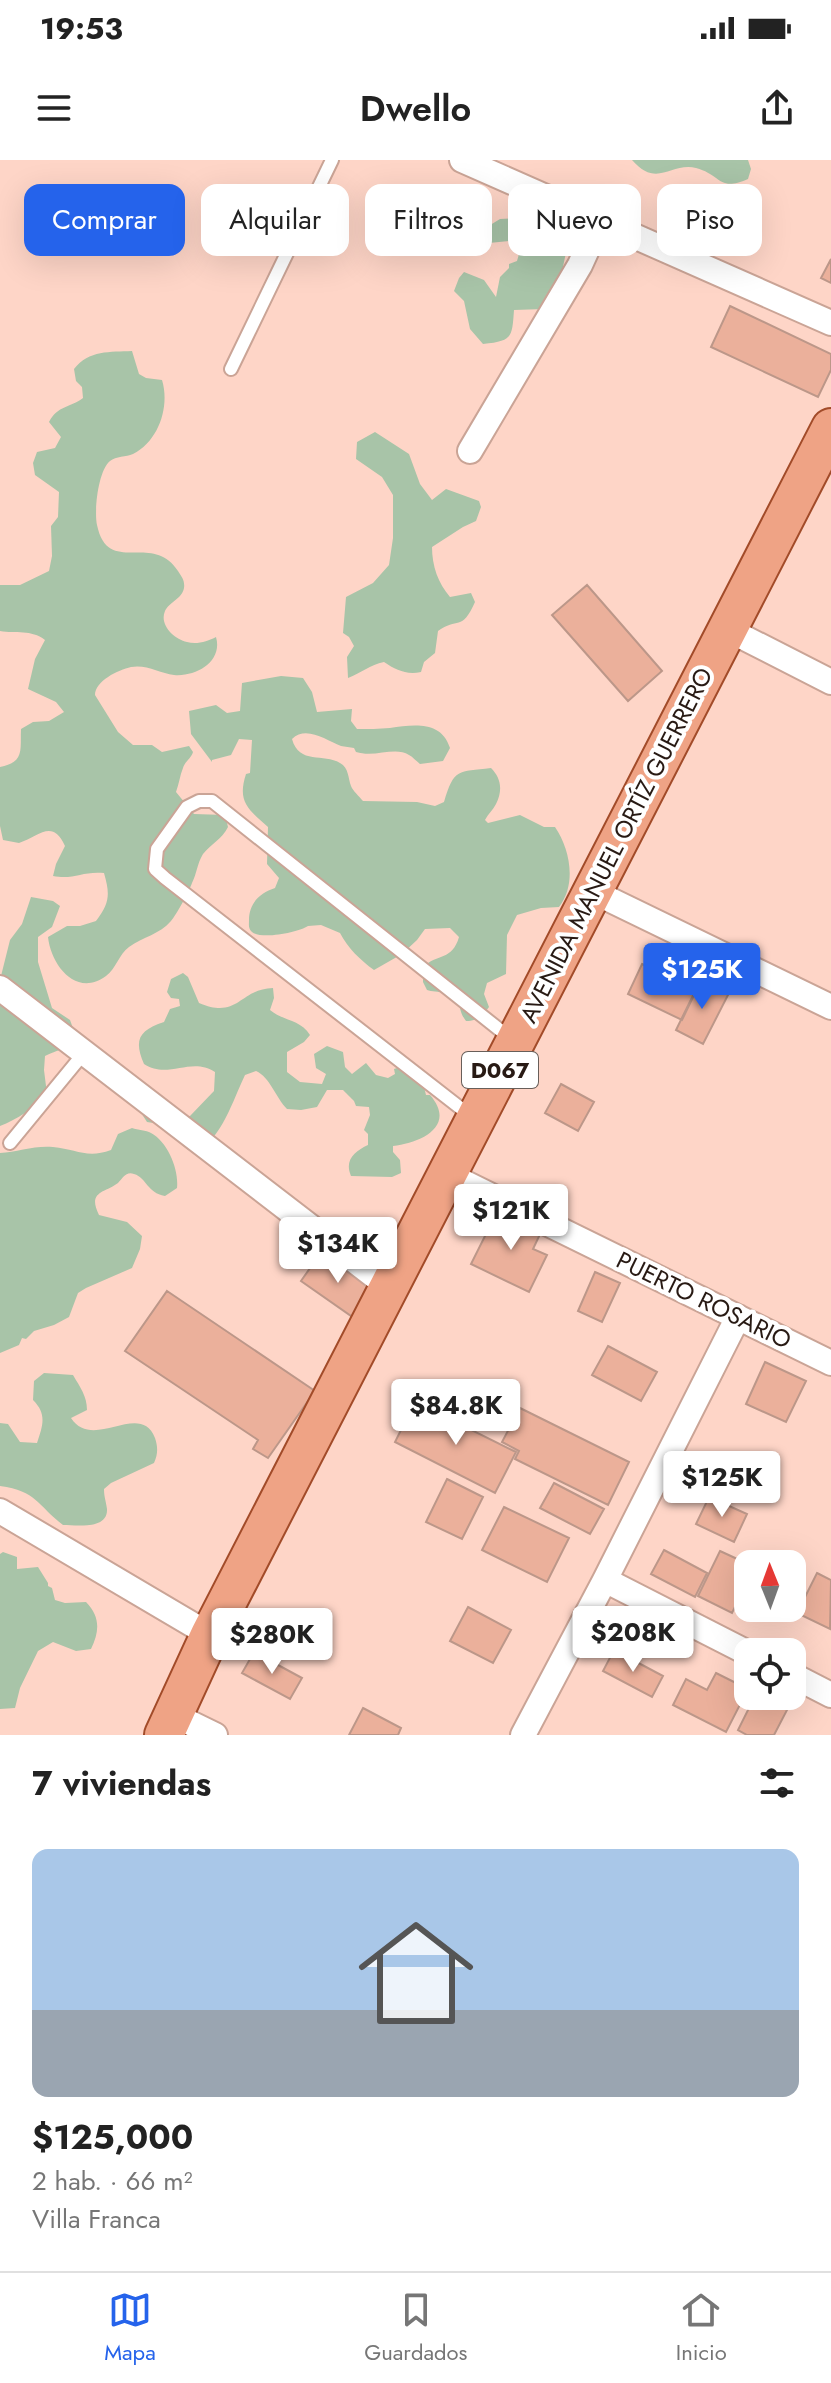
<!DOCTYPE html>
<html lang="es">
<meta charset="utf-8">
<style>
body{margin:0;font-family:Jost,sans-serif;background:#f6f6f6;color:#222;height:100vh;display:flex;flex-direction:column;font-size:30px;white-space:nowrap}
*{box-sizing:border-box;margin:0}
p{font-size:26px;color:#767676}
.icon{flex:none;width:44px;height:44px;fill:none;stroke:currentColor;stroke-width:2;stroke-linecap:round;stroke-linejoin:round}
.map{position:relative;height:1575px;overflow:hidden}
.side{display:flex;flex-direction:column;background:#fff;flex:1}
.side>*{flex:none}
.banner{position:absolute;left:24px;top:24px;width:784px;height:72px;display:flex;gap:16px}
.needle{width:52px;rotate:359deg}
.buttons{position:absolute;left:734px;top:1390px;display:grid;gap:16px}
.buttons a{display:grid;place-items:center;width:72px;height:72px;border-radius:16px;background:#fff;box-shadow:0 8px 32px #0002;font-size:40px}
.price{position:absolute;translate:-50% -68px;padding:0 18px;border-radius:8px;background:#fff;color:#222;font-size:26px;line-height:52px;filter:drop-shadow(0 2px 4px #0008)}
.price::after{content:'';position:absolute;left:50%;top:48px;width:24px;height:18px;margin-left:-12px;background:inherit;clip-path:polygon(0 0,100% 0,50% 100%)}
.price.selected{background:#2563eb;color:#fff}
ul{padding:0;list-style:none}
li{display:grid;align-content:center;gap:16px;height:424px;padding:0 32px}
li+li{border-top:2px solid #e0e0e0}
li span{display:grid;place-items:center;height:248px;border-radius:16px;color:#555}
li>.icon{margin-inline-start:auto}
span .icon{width:144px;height:144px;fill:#fffc;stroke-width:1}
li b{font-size:34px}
h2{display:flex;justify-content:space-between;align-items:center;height:96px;padding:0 32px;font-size:34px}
.tag{padding:0 28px;border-radius:16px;background:#fff;box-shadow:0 8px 32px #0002;font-size:28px;line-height:72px}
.tag.selected{background:#2563eb;color:#fff}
.status{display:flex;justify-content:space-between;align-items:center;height:56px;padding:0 40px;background:#fff;direction:ltr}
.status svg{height:22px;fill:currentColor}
header{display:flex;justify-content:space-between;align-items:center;height:104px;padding:0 32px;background:#fff;font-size:36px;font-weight:600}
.tab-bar{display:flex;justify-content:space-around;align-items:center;height:112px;border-top:2px solid #e0e0e0;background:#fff;font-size:22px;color:#767676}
.tab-bar a{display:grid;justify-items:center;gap:4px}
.tab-bar .selected{color:#2563eb}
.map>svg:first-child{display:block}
.green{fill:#a8c4a8}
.building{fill:#ebb09b;stroke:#bc9789;stroke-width:2}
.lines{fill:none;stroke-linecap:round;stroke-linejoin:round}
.service-casing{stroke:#caa496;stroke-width:16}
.minor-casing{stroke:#caa496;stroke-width:28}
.primary-casing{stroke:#a24b29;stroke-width:42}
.service{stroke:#fff;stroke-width:12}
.minor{stroke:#fff;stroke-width:24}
.primary{stroke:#efa385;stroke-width:38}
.labels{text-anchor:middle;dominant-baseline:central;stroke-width:8;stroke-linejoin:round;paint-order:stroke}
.shield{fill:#fff;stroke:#685f5a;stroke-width:2}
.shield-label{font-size:22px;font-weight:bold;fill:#281a14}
.street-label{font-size:24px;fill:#281a14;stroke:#fff}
</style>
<div class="status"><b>19:53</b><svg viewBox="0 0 49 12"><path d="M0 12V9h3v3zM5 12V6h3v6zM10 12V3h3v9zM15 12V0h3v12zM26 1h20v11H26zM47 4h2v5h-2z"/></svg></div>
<header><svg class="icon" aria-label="menu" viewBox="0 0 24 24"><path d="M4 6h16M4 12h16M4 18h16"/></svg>Dwello<svg class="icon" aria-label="share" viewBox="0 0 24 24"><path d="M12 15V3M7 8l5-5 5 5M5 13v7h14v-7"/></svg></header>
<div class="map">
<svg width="831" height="1575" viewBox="0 0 831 1575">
<rect width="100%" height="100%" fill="#fed5c7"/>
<path class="green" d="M632 0H748L751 9 748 19C718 32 722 15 696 8 671 2 657 29 632 0Z
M523 58C541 62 558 73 567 88L561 116 544 149 514 150C512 177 513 181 483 184L470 169 464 141 454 131 459 118 464 112 484 120 496 137 500 117 509 108V104L517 101 519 94 509 81 479 84 474 80V75L500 59Z
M132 191 139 214 146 218 162 220C170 246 159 281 133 294 126 297 116 296 110 301 98 311 94 351 97 365 108 417 152 371 178 411 182 417 185 421 184 428 182 439 169 442 165 451 159 465 174 479 187 482 197 485 208 481 216 477 223 501 197 517 174 515 160 513 146 504 131 507 118 510 95 521 95 535L118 572 133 585H152L162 592 189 586 193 592C191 599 185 601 183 608 180 615 179 624 176 632L194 654 225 655 228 667C222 679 211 684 203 694 197 704 197 713 192 723 189 731 177 754 171 761 160 774 143 777 129 787 119 794 116 809 106 816 76 838 51 805 48 777L67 766H80L96 761C110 743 110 734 104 713 82 711 74 720 53 716L56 704 65 686C52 658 39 677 19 683L3 680 0 666V607C25 602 20 590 21 569L33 562 49 561 64 552 56 542 28 529 35 499 45 480C31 469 16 474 0 471V425H20L49 411 52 396 51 366 58 357 59 332 35 315 33 303 37 292 55 288 61 277 49 262C58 245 70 248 83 238L82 227 76 221 74 209C89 190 110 192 132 191Z
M375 272 409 294 420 324 432 340 446 329 479 341 481 347 476 361 463 367 432 387C432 406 438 423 450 437L471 433 475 442C462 472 457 457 438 471L435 493 424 502 421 512C406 515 396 510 384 502 370 505 361 513 348 518L347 497 354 486 349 477 343 473 346 437 373 423 389 405 393 378V335L382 317 356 299 357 282Z
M281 516 303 518 312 532 317 552 352 549 351 561 357 569C368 569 379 569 390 568 413 565 441 560 450 588L443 601 420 604C416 601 413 597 409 595 395 586 375 598 356 592L354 588C350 587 345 587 341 586 326 580 306 565 292 579 299 605 324 593 340 603 349 608 348 618 351 626 353 631 359 636 363 641L417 642 435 646 444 642C454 608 458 612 491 608 501 618 503 630 496 644 493 650 488 654 485 660L488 663 520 655 544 667H555C570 689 577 724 559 747L541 748 517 755 507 775 506 814 487 823 484 834 489 847C482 857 477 861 466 861 460 853 461 850 458 841 456 831 436 833 427 830L423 822V807C438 793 452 801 459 777L450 768 425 769 417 780 402 794 374 810C360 800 348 788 340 773L321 765 308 766C299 772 262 780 252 772 248 768 249 765 249 760 249 743 260 733 275 728L279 718 267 704 268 667C248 649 237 642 246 614L250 613 252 580 239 579 231 595 212 600V602L191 574 189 551 216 545 227 553 240 551 242 523Z
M31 737 53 741 60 746 52 767 38 777V802L52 848 70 860 74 871C67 892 63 887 45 896L44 910 47 934C36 947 16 960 0 966V820L10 780 22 764Z
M183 813 188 817 199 843C239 860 239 829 273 828L274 838 270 850C283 861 300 859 310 875L304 882 287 892V912L300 922 322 924 326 914 316 908 314 894 327 886 343 892 345 907 352 914 366 903 376 915 388 918 395 914 394 909 403 906 422 919 426 935H430C457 966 421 983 393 986V992L400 1000 401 1013 392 1017 351 1016C344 1000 355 991 368 985V974L364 970 370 955 369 947 356 946 354 941 343 930H327L317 947 301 950 287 949C276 938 270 917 256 911L245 915C232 942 223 976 196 993 179 989 176 971 160 964 156 963 151 963 147 962L136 945 179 956H190L214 931 215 912C191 896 168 920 144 904 133 879 140 870 164 862L170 849 180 846 179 839 171 838 167 832 171 819Z
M132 968C138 970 146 970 151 973 168 982 179 1010 177 1028L165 1036C147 1033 147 1018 134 1014 126 1011 123 1018 118 1023 105 1033 87 1031 99 1055L127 1062 142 1076 140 1089 132 1108 86 1128 78 1133 69 1157 54 1165 34 1171 26 1179 22 1178 19 1185 0 1193V993C17 992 36 985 53 987 76 989 87 999 111 990L118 974Z
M44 1213 73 1215C80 1227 87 1236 87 1250L71 1258C93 1292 140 1240 155 1278 158 1287 158 1294 154 1303L111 1323 104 1329C104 1337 106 1341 107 1349 108 1370 76 1365 63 1365 37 1345 37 1331 0 1326V1263L8 1264 20 1282 37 1283C43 1265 47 1254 33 1240L34 1221Z
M3 1392 17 1397V1409L38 1407 48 1423V1426L52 1428 55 1440 65 1443 86 1442C100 1456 100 1471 91 1489L76 1491 53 1482 38 1491 20 1528 15 1548 0 1549V1394Z"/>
<path class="building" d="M831 99V123L821 118Z
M730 146 831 194V210L818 237 711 187Z
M587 425 662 511 628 541 552 455Z
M642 804 696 831 682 860 628 834Z
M701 819 729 833 703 884 676 870Z
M561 924 594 942 578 971 545 953Z
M512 1056 542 1070 533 1089 547 1095 529 1132 471 1104 492 1062Z
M322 1091 375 1129 354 1158 301 1121Z
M595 1112 620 1123 602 1162 578 1151Z
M167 1131 315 1231 268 1298 253 1289 258 1280 125 1191Z
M608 1186 657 1212 641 1241 592 1215Z
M765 1202 806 1221 786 1262 746 1244Z
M415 1242 516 1292 495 1333 395 1282Z
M520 1248 629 1302 608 1345 515 1299 519 1291 502 1282Z
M447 1319 483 1337 462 1379 426 1362Z
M554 1323 604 1349 590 1374 540 1348Z
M709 1337 747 1354 734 1382 696 1364Z
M504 1347 569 1378 547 1422 482 1390Z
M664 1390 707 1413 695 1437 651 1414Z
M720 1391 748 1404V1420L732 1453 698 1436Z
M817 1413 831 1420 830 1469 797 1453Z
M468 1447 511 1470 493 1503 450 1481Z
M614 1490 663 1516 652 1537 603 1511Z
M254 1492 302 1518 290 1539 242 1513Z
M716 1513 748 1529 726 1572 673 1545 686 1519 707 1530Z
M755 1536H760L787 1550 774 1575H747L738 1570Z
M363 1548 401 1568 398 1575H349Z"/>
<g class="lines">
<defs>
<path id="service" d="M231 209 332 0
M472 957 165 718 155 709 157 689 187 647 199 641H212L510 878
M10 983 84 893"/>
<path id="minor" d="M462 0 831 163
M470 291 580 105 600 61
M727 469 831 522
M592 731 831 847
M0 828 390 1128
M447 1014 831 1203
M0 1351 210 1475
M605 1420 748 1493
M792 1515 831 1535
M174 1555 215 1575
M523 1575 605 1420 738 1157"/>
<path id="primary" d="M164 1575 210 1475 831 268"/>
</defs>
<use href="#service" class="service-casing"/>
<use href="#minor" class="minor-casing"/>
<use href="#primary" class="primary-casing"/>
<use href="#service" class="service"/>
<use href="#minor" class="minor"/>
<use href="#primary" class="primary"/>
</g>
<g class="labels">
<rect class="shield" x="462" y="892" width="76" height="36" rx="6"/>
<g class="shield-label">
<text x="500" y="910">D067</text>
</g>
<g class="street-label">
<text transform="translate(616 685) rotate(-63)">AVENIDA MANUEL ORTÍZ GUERRERO</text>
<text transform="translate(704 1140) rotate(26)">PUERTO ROSARIO</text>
</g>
</g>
</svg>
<div class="buttons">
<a><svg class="needle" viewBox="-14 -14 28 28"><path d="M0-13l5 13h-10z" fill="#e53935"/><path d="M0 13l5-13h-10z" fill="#767676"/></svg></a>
<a><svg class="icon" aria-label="locate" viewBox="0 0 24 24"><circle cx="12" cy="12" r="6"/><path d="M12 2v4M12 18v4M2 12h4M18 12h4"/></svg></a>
</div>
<b class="price selected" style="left:702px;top:851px">$125K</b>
<b class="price" style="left:511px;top:1092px">$121K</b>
<b class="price" style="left:338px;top:1125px">$134K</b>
<b class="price" style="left:456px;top:1287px">$84.8K</b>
<b class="price" style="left:722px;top:1359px">$125K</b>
<b class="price" style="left:633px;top:1514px">$208K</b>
<b class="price" style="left:272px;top:1516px">$280K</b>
<div class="banner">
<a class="tag selected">Comprar</a>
<a class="tag">Alquilar</a>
<a class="tag">Filtros</a>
<a class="tag">Nuevo</a>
<a class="tag">Piso</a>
</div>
</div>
<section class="side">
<h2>7 viviendas<svg class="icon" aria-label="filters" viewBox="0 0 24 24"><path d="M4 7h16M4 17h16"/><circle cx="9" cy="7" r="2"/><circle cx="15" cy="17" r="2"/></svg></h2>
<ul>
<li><span style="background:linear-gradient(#a9c7e8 65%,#9aa5b1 0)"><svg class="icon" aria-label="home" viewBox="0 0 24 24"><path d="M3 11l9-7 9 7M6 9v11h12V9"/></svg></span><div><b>$125,000</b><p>2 hab. · 66 m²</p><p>Villa Franca</p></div></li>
</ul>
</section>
<nav class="tab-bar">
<a class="selected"><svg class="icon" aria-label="map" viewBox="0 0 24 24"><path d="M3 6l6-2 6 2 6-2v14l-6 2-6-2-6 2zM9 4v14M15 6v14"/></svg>Mapa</a>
<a><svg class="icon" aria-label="saved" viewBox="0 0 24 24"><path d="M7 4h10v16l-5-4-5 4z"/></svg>Guardados</a>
<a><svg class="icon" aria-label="home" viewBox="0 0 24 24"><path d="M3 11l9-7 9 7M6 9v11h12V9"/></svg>Inicio</a>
</nav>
